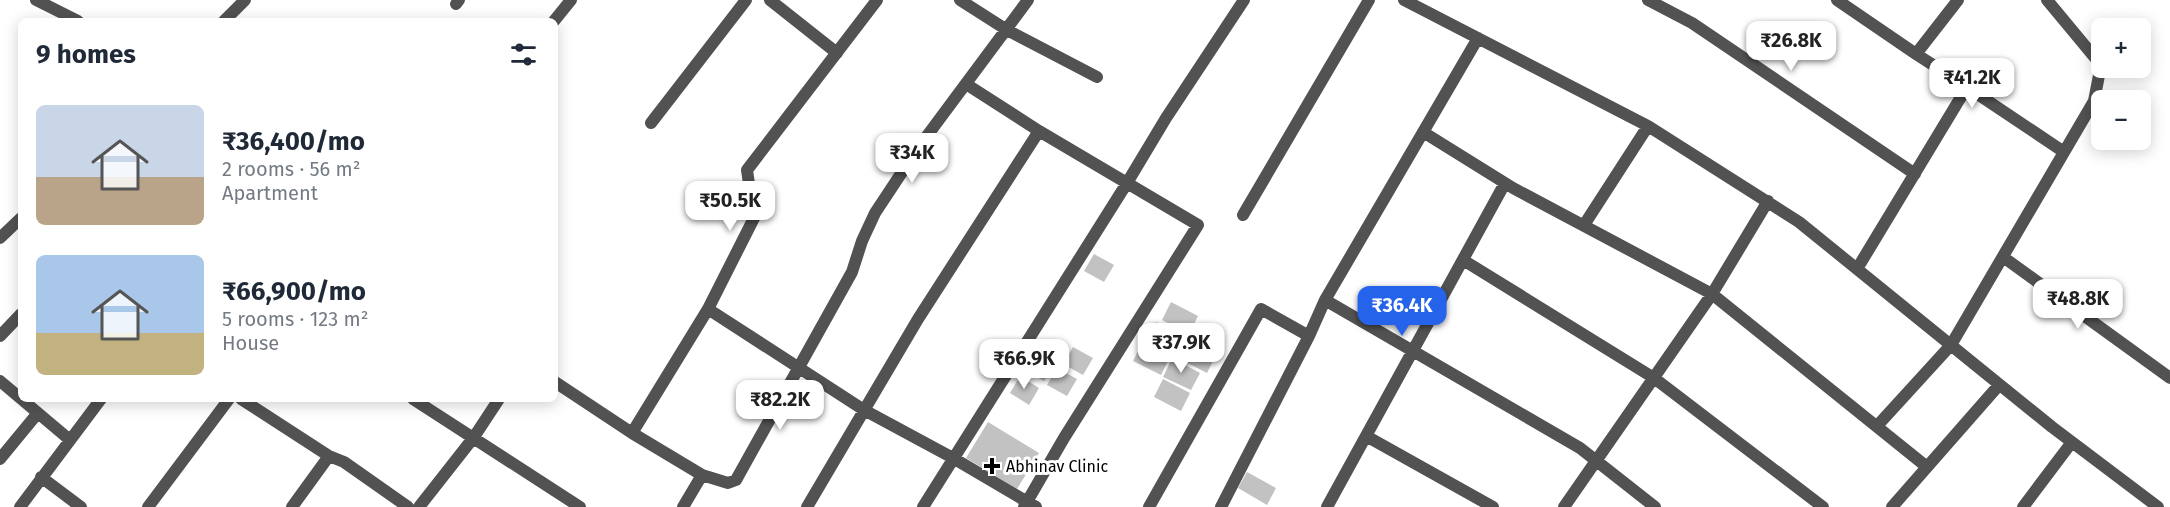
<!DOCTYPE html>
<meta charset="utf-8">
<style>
body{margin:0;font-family:"Fira Sans",sans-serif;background:#f2f2f3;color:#1f2937;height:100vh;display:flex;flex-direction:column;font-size:22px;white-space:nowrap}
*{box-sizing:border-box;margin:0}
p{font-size:20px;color:#747a83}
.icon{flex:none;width:33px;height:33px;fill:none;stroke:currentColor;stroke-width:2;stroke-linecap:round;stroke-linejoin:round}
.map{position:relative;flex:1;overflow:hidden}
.details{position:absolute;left:18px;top:18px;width:540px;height:384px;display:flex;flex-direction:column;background:#fff;border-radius:9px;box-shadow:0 3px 15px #0003}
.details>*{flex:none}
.tools{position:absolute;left:2091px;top:18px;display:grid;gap:12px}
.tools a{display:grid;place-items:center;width:60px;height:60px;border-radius:9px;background:#fff;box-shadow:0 3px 15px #0003;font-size:30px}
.price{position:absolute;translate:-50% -51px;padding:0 14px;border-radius:12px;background:#fff;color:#222;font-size:20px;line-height:39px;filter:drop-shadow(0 2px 3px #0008)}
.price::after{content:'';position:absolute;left:50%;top:36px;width:18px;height:14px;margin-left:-9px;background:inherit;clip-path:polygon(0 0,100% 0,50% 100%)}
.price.current{background:#2563eb;color:#fff}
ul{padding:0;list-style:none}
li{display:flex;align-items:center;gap:18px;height:150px;padding:0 18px}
li span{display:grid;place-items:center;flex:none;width:168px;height:120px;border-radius:9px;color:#555}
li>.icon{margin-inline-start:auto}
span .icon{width:72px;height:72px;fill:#fffc;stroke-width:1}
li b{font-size:26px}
h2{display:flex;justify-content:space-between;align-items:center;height:72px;padding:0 18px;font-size:26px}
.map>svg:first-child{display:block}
.building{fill:#c2c2c2}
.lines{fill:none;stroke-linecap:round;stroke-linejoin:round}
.minor{stroke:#525252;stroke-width:12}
.poi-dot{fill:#000;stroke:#fff;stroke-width:2}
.labels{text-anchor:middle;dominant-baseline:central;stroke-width:6;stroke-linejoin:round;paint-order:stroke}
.poi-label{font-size:16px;fill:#000;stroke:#fff;text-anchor:start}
</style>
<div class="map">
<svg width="2170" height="507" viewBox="0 0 2170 507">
<rect width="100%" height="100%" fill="#fff"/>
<path class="building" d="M1094 254 1114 265 1104 282 1084 271Z
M1171 302 1198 316 1189 334 1162 320Z
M1156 322 1183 336 1174 354 1146 340Z
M1188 341 1216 355 1207 373 1180 359Z
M1142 343 1170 357 1161 375 1133 361Z
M1073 347 1093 358 1083 375 1063 364Z
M1034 353 1054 364 1044 381 1024 370Z
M1172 358 1200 373 1191 390 1163 377Z
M1057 368 1077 379 1067 396 1047 385Z
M1020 376 1039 388 1029 405 1010 393Z
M1163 379 1190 393 1181 411 1154 397Z
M988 422 1039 453 1017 489 966 458Z
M1247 472 1276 488 1267 505 1238 488Z"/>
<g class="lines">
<path class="minor" d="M36 0 78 21
M770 0 837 53
M877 0 747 170 754 218 708 309 864 410 953 458 1036 507
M960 0 1007 30 1097 77
M1404 0 1648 126 1799 222 2052 427 2158 507
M1648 0 1692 23 1915 174
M1837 0 1916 54 1967 87 1857 269
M456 4 459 0
M224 21 245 0
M554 21 571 0
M1916 54 1958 0
M966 84 1039 131 1198 225 1064 438 1024 507
M1967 87 2064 152
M651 123 746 0
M1423 132 1513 188 1712 294 1927 467
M1243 215 1369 0
M1584 225 1648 126
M0 238 21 218
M2003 257 2170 378
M1463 260 1654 378 1823 507
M1325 300 1580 448 1655 507
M0 336 21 314
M0 381 70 440
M555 382 632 433 702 475 683 507
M241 399 329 456 344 462 408 507
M413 399 580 507
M1877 426 1951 345 2094 101 2101 65 2047 0
M632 433 708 309
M1366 436 1493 507
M0 459 37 414
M702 475 728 483 736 480 852 272 862 241 875 213 918 148 1028 0
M41 477 81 507
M20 507 101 399
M148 507 229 399
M292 507 329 456
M419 507 474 437 499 399
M807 507 918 319 1039 131
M923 507 1127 183 1166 118 1244 0
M1149 507 1261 309 1309 336
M1221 507 1309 336 1325 300 1478 38
M1327 507 1505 183
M1564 507 1712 294 1768 201
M1892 507 1999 385
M2023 507 2072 442"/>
</g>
<path class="poi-dot" d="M989 457h6v6h6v6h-6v6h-6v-6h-6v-6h6z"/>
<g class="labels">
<g class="poi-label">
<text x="1006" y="466">Abhinav Clinic</text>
</g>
</g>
</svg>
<div class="tools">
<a>+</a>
<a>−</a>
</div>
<b class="price" style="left:1791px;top:72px">₹26.8K</b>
<b class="price" style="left:1972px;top:109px">₹41.2K</b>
<b class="price" style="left:912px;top:184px">₹34K</b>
<b class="price" style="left:730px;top:232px">₹50.5K</b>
<b class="price" style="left:2078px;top:330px">₹48.8K</b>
<b class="price current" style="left:1402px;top:337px">₹36.4K</b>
<b class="price" style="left:1181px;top:374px">₹37.9K</b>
<b class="price" style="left:1024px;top:390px">₹66.9K</b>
<b class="price" style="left:780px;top:431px">₹82.2K</b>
<section class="details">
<h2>9 homes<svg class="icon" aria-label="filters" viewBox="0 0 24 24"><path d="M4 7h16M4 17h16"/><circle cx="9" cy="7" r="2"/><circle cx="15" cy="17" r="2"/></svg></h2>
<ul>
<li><span style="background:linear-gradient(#c9d6e8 60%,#b9a48a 0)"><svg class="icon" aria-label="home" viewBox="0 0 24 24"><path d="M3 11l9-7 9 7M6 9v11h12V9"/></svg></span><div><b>₹36,400/mo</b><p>2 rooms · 56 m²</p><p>Apartment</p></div></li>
<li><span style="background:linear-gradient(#a9c7e8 65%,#c2b280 0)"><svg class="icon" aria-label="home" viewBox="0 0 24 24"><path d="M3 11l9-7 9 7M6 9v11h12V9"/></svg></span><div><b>₹66,900/mo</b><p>5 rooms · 123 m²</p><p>House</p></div></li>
</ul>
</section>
</div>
